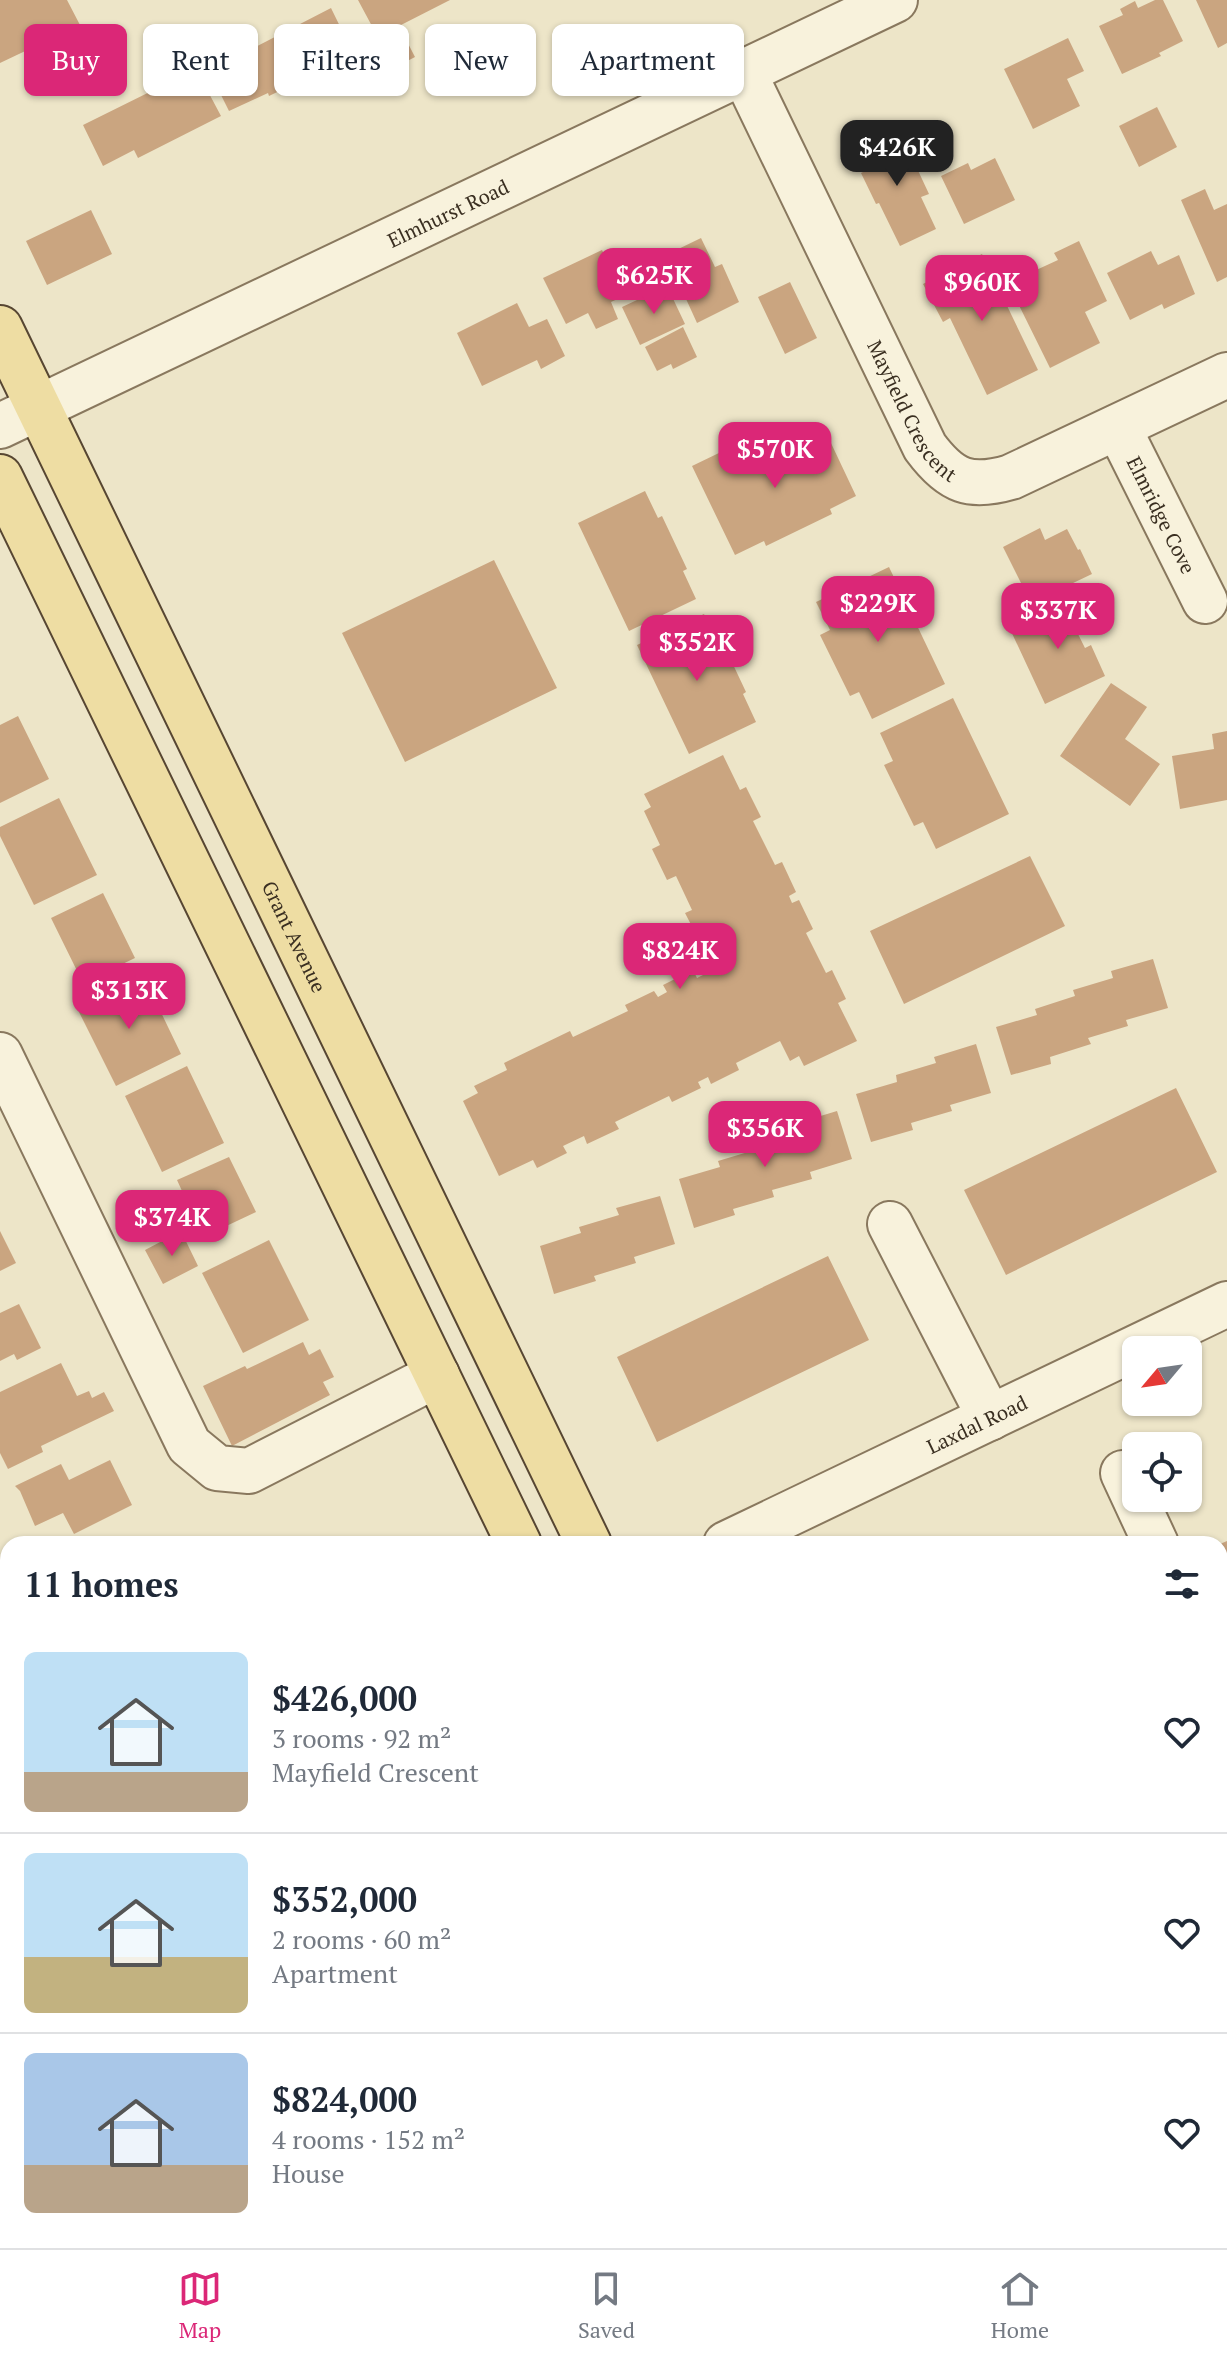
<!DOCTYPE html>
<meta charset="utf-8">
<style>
body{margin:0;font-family:"PT Serif",serif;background:#f6f6f7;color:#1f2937;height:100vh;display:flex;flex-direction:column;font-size:30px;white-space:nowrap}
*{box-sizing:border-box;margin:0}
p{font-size:26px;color:#747a83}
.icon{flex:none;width:44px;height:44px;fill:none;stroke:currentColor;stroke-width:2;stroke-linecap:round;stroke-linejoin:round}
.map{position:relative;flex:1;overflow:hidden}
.sheet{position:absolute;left:0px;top:1536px;width:1228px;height:712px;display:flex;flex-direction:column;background:#fff;border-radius:24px 24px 0 0;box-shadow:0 2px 6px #0004}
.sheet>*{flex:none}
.hud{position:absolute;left:24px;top:24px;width:800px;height:72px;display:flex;gap:16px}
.needle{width:52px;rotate:241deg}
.fabs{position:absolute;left:1122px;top:1336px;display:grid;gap:16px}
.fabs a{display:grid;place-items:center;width:80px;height:80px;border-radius:12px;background:#fff;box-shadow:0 2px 6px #0004;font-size:40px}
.price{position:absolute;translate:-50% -68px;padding:0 18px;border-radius:16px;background:#db2777;color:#fff;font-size:26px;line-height:52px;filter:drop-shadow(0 2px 4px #0008)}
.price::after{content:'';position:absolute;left:50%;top:48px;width:24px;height:18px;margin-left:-12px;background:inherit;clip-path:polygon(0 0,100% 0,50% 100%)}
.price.on{background:#222;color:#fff}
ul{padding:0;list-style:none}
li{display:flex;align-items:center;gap:24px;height:200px;padding:0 24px}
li+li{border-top:2px solid #e0e1e3}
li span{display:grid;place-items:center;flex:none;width:224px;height:160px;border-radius:12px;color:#555}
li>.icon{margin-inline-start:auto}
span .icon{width:96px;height:96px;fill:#fffc;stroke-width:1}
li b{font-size:34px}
h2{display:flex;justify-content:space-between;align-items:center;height:96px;padding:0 24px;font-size:34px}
.chip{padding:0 28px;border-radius:12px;background:#fff;box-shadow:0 2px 6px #0004;font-size:28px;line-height:72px}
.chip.on{background:#db2777;color:#fff}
.tabs{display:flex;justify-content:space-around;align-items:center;height:112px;border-top:2px solid #e0e1e3;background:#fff;font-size:22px;color:#747a83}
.tabs a{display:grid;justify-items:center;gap:4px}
.tabs .on{color:#db2777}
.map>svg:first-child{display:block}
.building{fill:#caa580}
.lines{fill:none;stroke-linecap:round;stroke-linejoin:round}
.minor-casing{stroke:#89785e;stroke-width:48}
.major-casing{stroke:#574632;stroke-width:48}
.minor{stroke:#f8f2dc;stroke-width:44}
.major{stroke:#eedda3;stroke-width:44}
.labels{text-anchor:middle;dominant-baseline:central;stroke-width:6;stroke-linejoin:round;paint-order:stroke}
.street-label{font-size:20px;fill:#3a2f21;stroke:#f5efd8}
</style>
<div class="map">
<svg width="1227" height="2248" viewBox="0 0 1227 2248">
<rect width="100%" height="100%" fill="#ede5c8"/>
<path class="building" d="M0 0H67L80 25 0 63Z
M358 0H450L399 26 415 57 375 78 354 37 373 28Z
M1155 0H1163L1183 41 1159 53 1161 56 1122 74 1099 26 1123 15 1120 9 1135 1 1138 8Z
M1196 0H1227V43L1218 48Z
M331 8 354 55 269 96 268 93 229 111 209 71Z
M1068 38 1084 71 1067 79 1080 106 1033 129 1004 69Z
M196 69 221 116 138 158 134 150 103 166 83 125Z
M1157 107 1177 147 1139 167 1119 126Z
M900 132 929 194 921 197 936 229 900 246 879 203 876 204 861 173 865 171 856 152Z
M995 158 1015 200 964 224 941 176 968 163 971 170Z
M1205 189 1214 210 1227 204V277L1217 282 1181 200Z
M91 210 112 254 47 285 26 241Z
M701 238 715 267 722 264 739 302 697 323 666 255Z
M1079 241 1107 301 1085 312 1100 343 1050 368 1008 283 1058 260 1054 253Z
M602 250 624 296 611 302 618 319 596 329 588 313 566 324 543 278Z
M1151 251 1158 265 1179 255 1195 294 1164 309 1162 304 1130 320 1107 273Z
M982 254 1038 370 987 395 950 318 943 322 923 284Z
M790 282 817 338 785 354 758 297Z
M667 286 685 324 640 345 622 307Z
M517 303 529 327 547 319 565 356 541 369 537 360 482 386 457 333Z
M683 327 697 357 673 369 671 364 657 371 645 347Z
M822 424 856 496 830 509 832 514 766 546 764 541 735 555 692 466 721 452 729 469Z
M645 491 658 518 662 516 687 569 683 571 696 599 629 631 578 523Z
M1040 528 1045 540 1067 529 1078 550 1080 549 1092 574 1031 603 1003 547Z
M494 560 557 688 405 762 342 633Z
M889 567 945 684 872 719 859 692 850 696 820 635 830 630 816 602Z
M1078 597 1092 627 1078 634 1085 648 1091 645 1105 676 1045 704 1010 629Z
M704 614 717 641 721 639 746 692 743 694 756 722 689 754 637 645Z
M1111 683 1147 707 1125 739 1160 764 1130 806 1060 756Z
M953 698 1009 814 936 849 923 822 914 826 884 765 893 761 880 733Z
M18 716 49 779 0 803V725Z
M1227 731V800L1180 809 1172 756 1214 749 1212 734Z
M723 755 740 790 746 787 761 817 753 821 775 865 782 862 796 892 789 896 792 903 799 900 813 929 806 933 826 973 832 970 846 999 838 1003 857 1041 804 1066 799 1056 790 1061 780 1041 736 1063 739 1070 711 1084 708 1077 698 1082 701 1088 672 1102 669 1096 615 1122 619 1129 587 1144 584 1136 563 1146 567 1153 537 1168 533 1160 499 1176 463 1101 478 1093 474 1086 507 1070 504 1063 570 1031 573 1037 628 1011 625 1005 654 991 658 997 667 992 663 985 693 970 697 978 719 967 706 939 700 942 685 913 692 910 676 876 667 880 652 849 660 845 644 811 651 807 644 794Z
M59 798 97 875 34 905 0 836V827Z
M1030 856 1065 926 904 1004 870 931Z
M103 893 135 958 83 983 51 918Z
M1153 959 1168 1008 1126 1020 1128 1026 1088 1038 1091 1044 1050 1057 1051 1064 1011 1075 996 1027 1037 1015 1035 1009 1075 996 1073 990 1113 978 1111 971Z
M143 975 181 1054 116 1086 77 1008Z
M976 1044 991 1093 950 1105 952 1111 911 1123 913 1130 871 1142 856 1094 897 1082 896 1075 936 1063 934 1057Z
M187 1066 224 1143 162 1172 125 1096Z
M1176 1088 1217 1172 1006 1275 964 1190Z
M837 1111 852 1159 810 1172 812 1179 772 1190 774 1197 733 1209 735 1215 694 1228 679 1179 720 1167 718 1161 758 1149 756 1142 796 1130 794 1124Z
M229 1157 256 1212 203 1237 177 1180Z
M660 1196 675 1244 634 1257 636 1263 594 1276 596 1281 554 1294 540 1246 581 1233 579 1227 619 1215 616 1208Z
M0 1231 16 1263 0 1271Z
M181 1231 198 1266 163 1284 145 1250Z
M269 1240 309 1320 243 1353 202 1273Z
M828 1256 869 1340 657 1442 617 1357Z
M19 1304 41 1348 17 1360 14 1354 0 1361V1313Z
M303 1342 309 1355 320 1349 334 1377 323 1382 330 1395 232 1446 203 1386 245 1366 247 1369Z
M61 1363 77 1396 89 1391 92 1398 104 1392 114 1411 41 1446 43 1452 8 1469 0 1453V1392Z
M110 1460 132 1505 74 1534 63 1513 35 1526 20 1491 15 1486 61 1464 69 1480Z
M1227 1541V1576L1220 1561V1544Z
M0 1764 8 1781V1793L0 1797Z
M584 2240H730L734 2248H576L586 2244Z
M1016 2240H1166L1170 2248H1020Z"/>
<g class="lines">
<defs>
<g id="minor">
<path id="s1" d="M743 71 925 447C951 482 970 489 1011 477L1227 375"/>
<path id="s2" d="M0 426 895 0"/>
<path id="s3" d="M1118 427 1205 601"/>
<path d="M0 1055 189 1445 217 1468 249 1471 437 1375"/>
<path d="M890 1224 990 1418"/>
<path d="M1123 1473 1156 1544"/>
<path id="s4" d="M726 1544 1227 1304"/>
<path d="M0 1633 8 1649"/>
<path d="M1220 1682 1227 1697"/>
<path d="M0 1892 8 1888"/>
</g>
<g id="major">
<path id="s5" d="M0 328 589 1544"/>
<path d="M0 477 519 1544"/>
<path d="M850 2240 854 2248"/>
<path d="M922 2240 926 2248"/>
</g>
</defs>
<use href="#minor" class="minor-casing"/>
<use href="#major" class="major-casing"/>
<use href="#minor" class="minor"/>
<use href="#major" class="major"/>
</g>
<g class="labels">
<g class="street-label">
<text stroke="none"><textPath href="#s2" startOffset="496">Elmhurst Road</textPath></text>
<text stroke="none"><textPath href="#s1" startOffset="380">Mayfield Crescent</textPath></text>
<text stroke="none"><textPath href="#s3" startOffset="98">Elmridge Cove</textPath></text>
<text stroke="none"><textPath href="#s5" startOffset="676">Grant Avenue</textPath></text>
<text stroke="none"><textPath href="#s4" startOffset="278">Laxdal Road</textPath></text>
</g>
</g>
</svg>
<div class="fabs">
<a><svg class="needle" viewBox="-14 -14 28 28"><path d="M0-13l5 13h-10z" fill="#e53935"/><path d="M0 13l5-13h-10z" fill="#747a83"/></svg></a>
<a><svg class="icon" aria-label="locate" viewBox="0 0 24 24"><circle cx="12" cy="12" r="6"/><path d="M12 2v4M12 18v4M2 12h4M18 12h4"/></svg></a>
</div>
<b class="price on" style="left:897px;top:188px">$426K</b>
<b class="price" style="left:654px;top:316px">$625K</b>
<b class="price" style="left:982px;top:323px">$960K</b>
<b class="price" style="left:775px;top:490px">$570K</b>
<b class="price" style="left:878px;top:644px">$229K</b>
<b class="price" style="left:1058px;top:651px">$337K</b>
<b class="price" style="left:697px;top:683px">$352K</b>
<b class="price" style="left:680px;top:991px">$824K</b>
<b class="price" style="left:129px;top:1031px">$313K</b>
<b class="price" style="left:765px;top:1169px">$356K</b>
<b class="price" style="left:172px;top:1258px">$374K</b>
<div class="hud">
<a class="chip on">Buy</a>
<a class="chip">Rent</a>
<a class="chip">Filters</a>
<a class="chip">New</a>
<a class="chip">Apartment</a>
</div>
<section class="sheet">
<h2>11 homes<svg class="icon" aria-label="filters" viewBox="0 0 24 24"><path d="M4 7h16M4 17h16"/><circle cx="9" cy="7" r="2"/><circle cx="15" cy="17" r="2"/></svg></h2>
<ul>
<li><span style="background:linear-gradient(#bfe0f5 75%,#b9a48a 0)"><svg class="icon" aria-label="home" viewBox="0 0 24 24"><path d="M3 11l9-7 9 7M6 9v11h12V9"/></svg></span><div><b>$426,000</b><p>3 rooms · 92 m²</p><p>Mayfield Crescent</p></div><svg class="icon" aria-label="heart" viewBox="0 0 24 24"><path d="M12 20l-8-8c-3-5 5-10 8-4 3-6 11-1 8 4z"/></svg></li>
<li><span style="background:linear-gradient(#bfe0f5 65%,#c2b280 0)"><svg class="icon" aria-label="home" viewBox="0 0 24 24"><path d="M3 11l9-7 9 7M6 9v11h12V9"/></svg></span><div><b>$352,000</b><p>2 rooms · 60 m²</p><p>Apartment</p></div><svg class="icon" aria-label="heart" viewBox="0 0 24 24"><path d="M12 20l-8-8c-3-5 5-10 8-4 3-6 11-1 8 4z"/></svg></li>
<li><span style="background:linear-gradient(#a9c7e8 70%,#b9a48a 0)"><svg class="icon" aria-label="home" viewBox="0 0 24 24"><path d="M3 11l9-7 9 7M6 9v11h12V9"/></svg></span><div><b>$824,000</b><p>4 rooms · 152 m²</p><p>House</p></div><svg class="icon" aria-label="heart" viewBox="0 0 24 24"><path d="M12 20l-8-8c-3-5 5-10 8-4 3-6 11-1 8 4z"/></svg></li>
</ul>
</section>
</div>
<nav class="tabs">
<a class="on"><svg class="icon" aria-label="map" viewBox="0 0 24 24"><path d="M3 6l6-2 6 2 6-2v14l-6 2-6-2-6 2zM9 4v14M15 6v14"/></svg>Map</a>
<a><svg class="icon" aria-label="saved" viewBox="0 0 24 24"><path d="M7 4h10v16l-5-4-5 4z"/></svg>Saved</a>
<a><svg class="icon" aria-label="home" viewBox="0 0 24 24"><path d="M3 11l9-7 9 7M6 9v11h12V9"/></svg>Home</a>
</nav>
